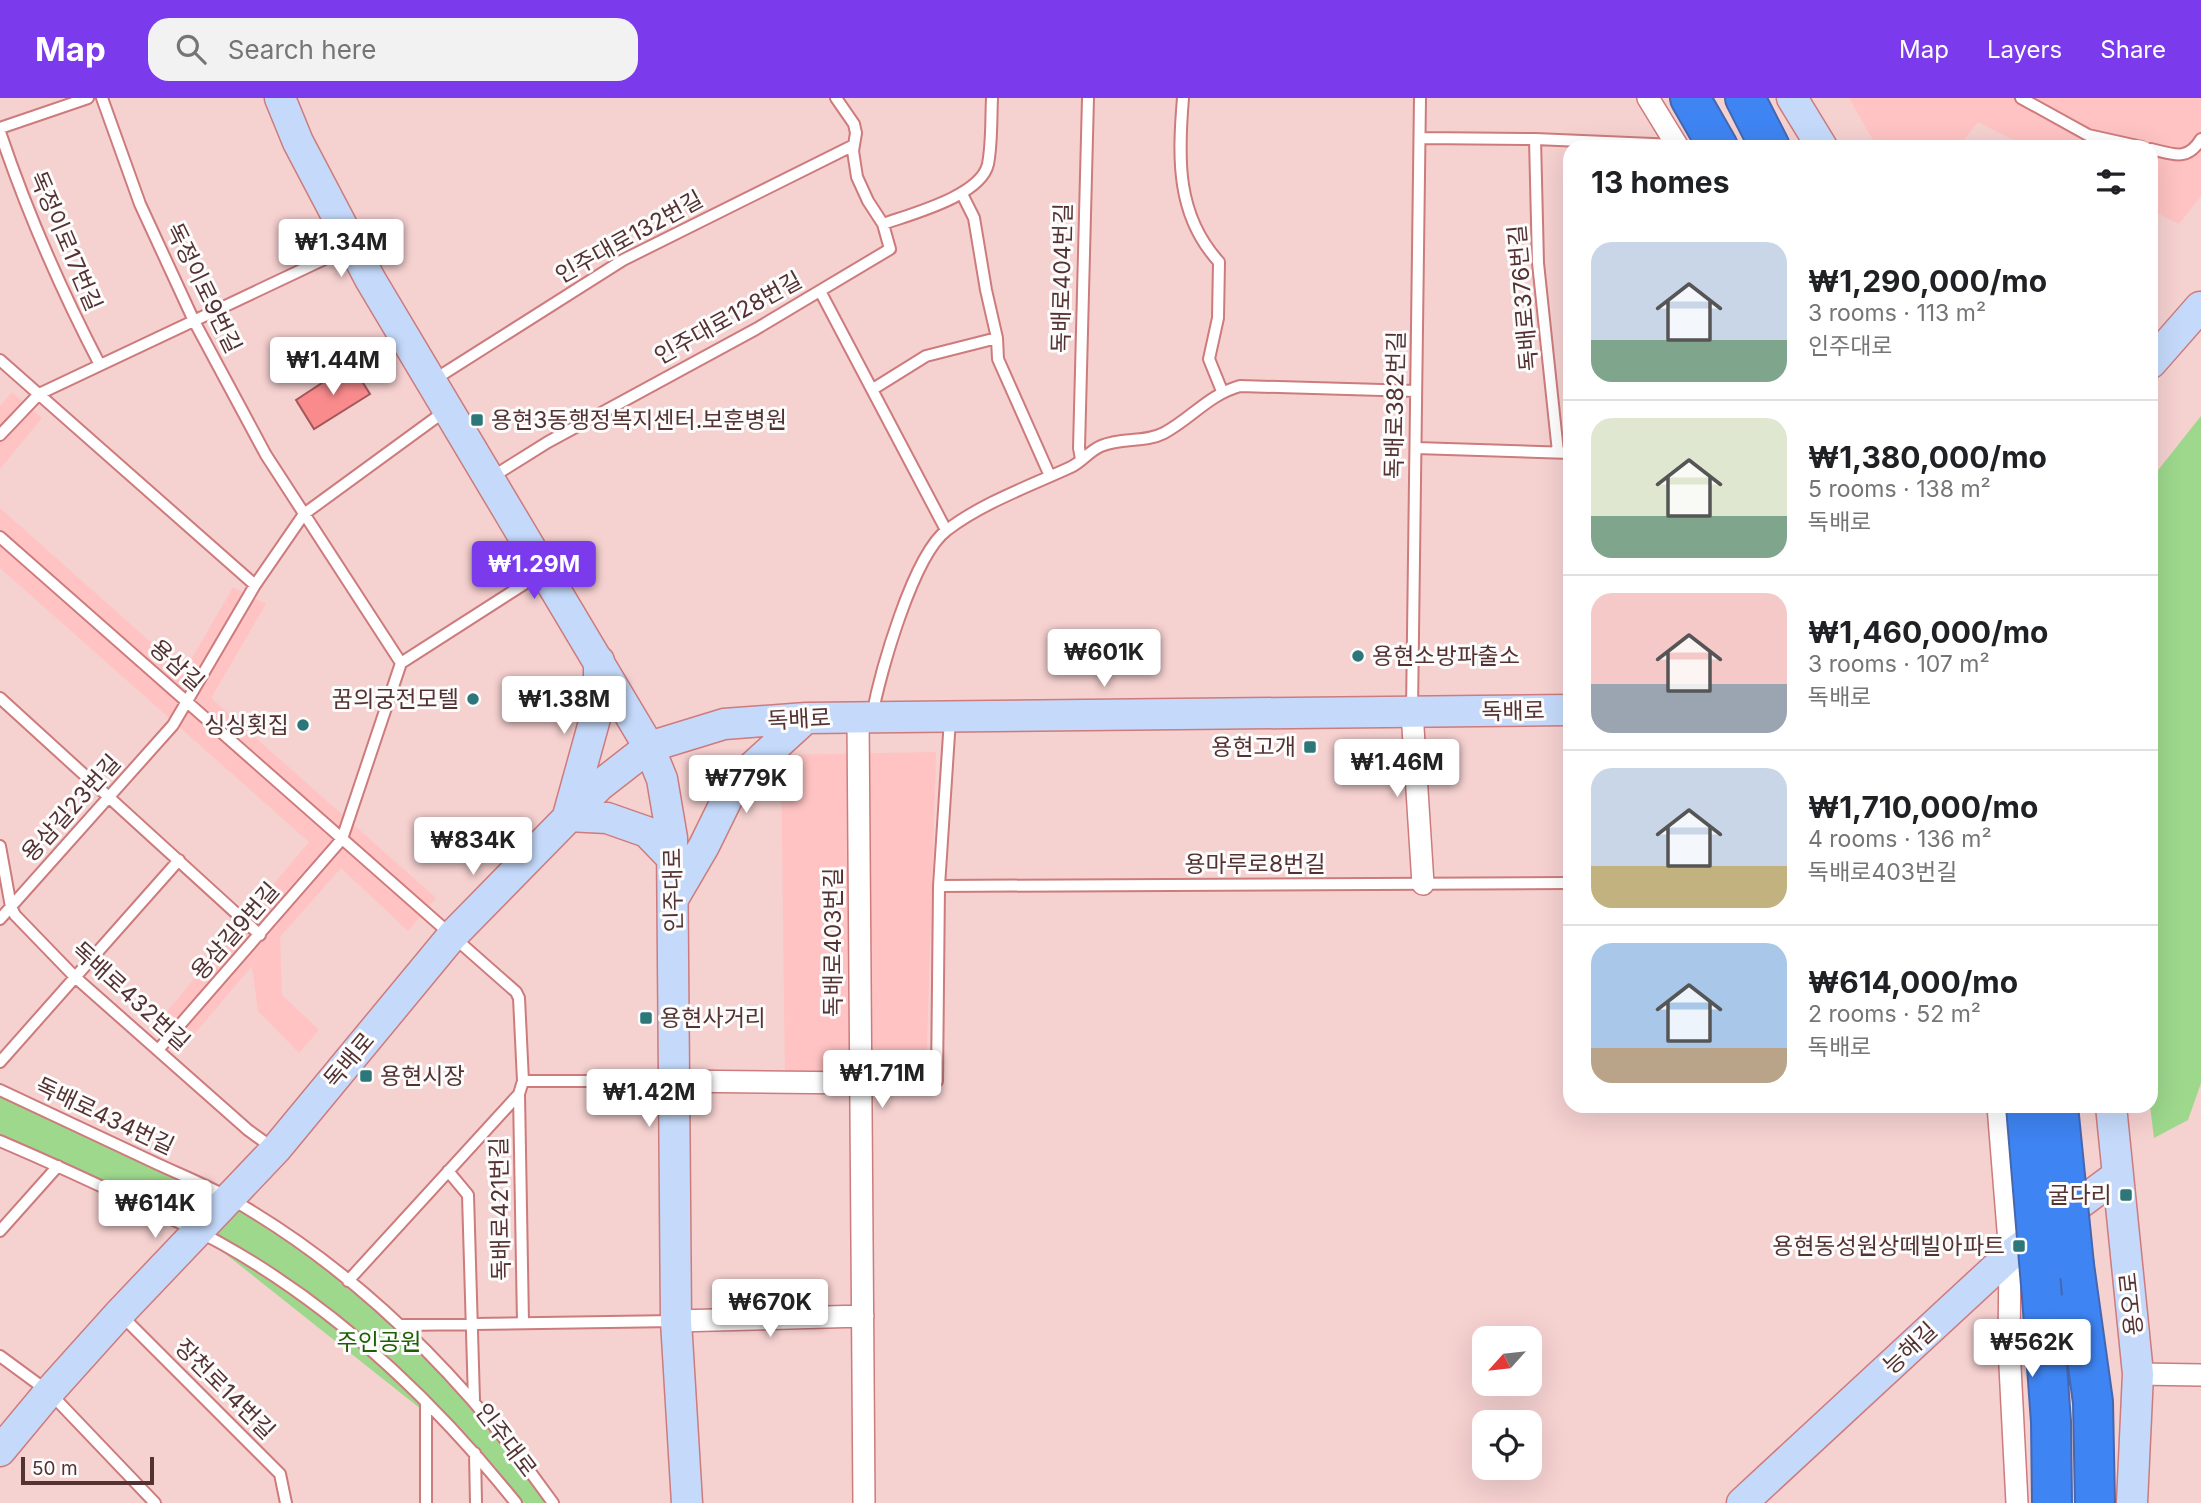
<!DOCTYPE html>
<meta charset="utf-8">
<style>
body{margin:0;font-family:Inter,"Noto Sans KR",sans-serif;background:#f2f2f2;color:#202124;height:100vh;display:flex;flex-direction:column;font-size:26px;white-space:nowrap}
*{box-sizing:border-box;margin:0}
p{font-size:23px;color:#757577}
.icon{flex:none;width:38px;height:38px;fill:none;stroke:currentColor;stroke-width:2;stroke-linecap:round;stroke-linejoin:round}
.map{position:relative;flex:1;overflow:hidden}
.sheet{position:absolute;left:1563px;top:42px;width:595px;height:973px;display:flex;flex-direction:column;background:#fff;border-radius:21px;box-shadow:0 7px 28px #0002}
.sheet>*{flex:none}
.needle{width:46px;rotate:243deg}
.fabs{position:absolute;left:1472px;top:1228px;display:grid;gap:14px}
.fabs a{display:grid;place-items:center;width:70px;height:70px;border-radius:14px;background:#fff;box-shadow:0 7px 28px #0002;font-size:35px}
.scale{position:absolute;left:21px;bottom:18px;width:133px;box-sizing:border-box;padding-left:7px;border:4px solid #553232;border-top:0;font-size:19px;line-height:24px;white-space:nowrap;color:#553232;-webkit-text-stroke:5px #fcfcfc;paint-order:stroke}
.price{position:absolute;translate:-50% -60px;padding:0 16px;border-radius:7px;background:#fff;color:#222;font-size:23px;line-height:46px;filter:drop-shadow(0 2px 4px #0008)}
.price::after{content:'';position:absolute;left:50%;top:42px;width:21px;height:16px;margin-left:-10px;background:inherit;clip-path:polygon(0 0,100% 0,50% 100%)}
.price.selected{background:#7c3aed;color:#fff}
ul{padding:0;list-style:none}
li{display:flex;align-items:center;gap:21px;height:175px;padding:0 28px}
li+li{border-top:2px solid #e0e0e0}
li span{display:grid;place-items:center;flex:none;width:196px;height:140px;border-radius:21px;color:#555}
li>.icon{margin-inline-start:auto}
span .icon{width:84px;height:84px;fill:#fffc;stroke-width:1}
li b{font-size:30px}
h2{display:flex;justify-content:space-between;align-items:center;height:84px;padding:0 28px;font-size:30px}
header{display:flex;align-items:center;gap:42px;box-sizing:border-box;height:98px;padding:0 35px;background:#7c3aed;color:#fff}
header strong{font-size:33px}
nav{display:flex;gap:38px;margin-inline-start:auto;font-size:24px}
.search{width:490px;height:63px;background:#f2f2f2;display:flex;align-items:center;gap:18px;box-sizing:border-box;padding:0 24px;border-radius:21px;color:#757577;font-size:26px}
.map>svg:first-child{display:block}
.built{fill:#fec3c2}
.green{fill:#9dd88d}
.building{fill:#f98b8d;stroke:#a55759;stroke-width:2}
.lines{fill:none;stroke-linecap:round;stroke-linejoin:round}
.lane-casing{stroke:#cd7b7c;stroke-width:14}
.street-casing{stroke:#cd7b7c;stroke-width:24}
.secondary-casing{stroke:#cd7b7c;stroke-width:33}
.highway-casing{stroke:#4667af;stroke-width:42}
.lane{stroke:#fff;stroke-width:10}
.street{stroke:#fff;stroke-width:21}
.secondary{stroke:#c5dafb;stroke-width:30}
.highway{stroke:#3e84f2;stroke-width:38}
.highway-bridge-casing{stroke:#4667af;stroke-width:42;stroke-linecap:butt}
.highway-bridge{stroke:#3e84f2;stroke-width:38}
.poi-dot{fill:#2d777a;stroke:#fcfcfc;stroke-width:2.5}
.labels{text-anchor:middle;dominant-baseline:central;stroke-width:6;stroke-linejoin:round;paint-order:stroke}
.street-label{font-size:23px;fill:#553232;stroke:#fcfcfc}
.poi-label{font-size:23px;fill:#553232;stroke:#fcfcfc;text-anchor:end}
.park-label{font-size:23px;fill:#1d5d03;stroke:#fcfcfc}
</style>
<header>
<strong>Map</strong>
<div class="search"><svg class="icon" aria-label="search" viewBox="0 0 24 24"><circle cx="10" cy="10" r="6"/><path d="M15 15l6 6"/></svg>Search here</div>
<nav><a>Map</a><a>Layers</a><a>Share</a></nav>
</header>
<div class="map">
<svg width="2201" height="1405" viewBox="0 0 2201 1405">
<rect width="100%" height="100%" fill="#f5d1d0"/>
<path class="built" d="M1849 0H2201V98L2179 126 2151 112V49H2027L1978 24 1958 49H1877Z
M12 294 42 320 0 371V308Z
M0 410 184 574 233 489 266 506 211 600 436 800 408 833 341 770 280 839 282 897 319 932 299 955 258 913 252 868 184 948 158 924 309 744 0 470Z
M936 654 926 978 785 981 781 657Z"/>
<path class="green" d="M2201 318V985L2188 1022 2154 1040 2150 1008 2151 381Z
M0 999 230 1101 402 1227 553 1405H516L475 1354 198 1134 0 1043Z"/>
<path class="building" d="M351 266 370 296 314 331 296 302Z"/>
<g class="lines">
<defs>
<path id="lane" d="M102 0 140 106 194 223 266 357 401 565
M836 0 854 26 856 35 853 53 857 79 868 103 883 126
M1183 0C1178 60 1176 117 1219 164L1218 220 1209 261 1222 293
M2021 0 2088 37 2142 49
M0 30 88 0
M0 34C27 114 61 192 100 267
M1420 40 1535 41 1676 47
M1535 41 1538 165 1558 354
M2151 51C2173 56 2187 64 2201 41
M962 96 974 120 986 192 997 240 998 261 1050 378
M820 193 946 432
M0 262 255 487
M432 283 623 162 854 47
M873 291 926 258 997 240
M0 337 39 296 350 149
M1416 350 1570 355
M1081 361 1079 350 1088 0
M492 379 548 344 756 231 890 151 883 126C911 116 981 98 988 66 992 45 991 21 992 0
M0 439 516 894 519 900 523 983 519 996 523 1225
M0 600 260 837
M1412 613 1420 0
M872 618C880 575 913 457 947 432 982 405 1030 388 1071 369 1082 364 1089 353 1101 348 1121 339 1145 345 1164 335 1192 320 1208 297 1240 288L1416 293
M0 748 11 809 15 817 75 879 248 1032 273 1050
M939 788 1570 785
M0 821 173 627 255 487 304 416 445 313
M158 952 342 741 401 565 543 474
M0 964 179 762
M523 983H671
M861 985 937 983 939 788 950 621
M0 992C50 1015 99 1039 149 1062 176 1075 205 1086 231 1101 361 1175 467 1284 553 1405
M0 1043C49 1064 97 1086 145 1109 171 1121 197 1132 222 1146 336 1210 435 1304 516 1405
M448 1073 468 1097 474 1302
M0 1133 58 1068
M348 1183 519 996
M120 1216 280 1376 286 1405
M402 1227 675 1223
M0 1258 49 1294 155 1405
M426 1305V1405
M475 1355 476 1405"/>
<path id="street" d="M1648 0 1678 49
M1412 614 1423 786
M858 619 864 1405
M674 983 861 985
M1998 1008 2010 1157 2009 1249 2017 1405
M676 1223 863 1218
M2138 1276 2201 1277"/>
<path id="secondary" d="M280 0 298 44 370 181 649 649 662 681 672 740 676 1223 687 1405
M1792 0 1822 49
M2151 265 2200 209
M599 563V606L568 718 607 720 647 734 672 760
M673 801 704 748 729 697 749 672 806 620
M2111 1008 2138 1276 2132 1405
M0 1353 49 1294 120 1215 276 1051 452 838 599 688 649 649 724 626 806 620 1570 612
M1742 1405 2010 1157 2118 1077"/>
<path id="highway" d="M1690 0 1718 49
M1745 0 1770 49
M2074 1167 2093 1304 2095 1405
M2042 1199 2051 1324 2052 1405"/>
</defs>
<use href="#lane" class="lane-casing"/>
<use href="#street" class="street-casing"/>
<use href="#secondary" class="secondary-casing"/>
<use href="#highway" class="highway-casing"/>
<use href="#lane" class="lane"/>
<use href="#street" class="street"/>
<use href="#secondary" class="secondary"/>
<use href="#highway" class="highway"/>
<defs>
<path id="highway-bridge" d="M2026 1008 2042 1199
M2058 1008 2074 1167"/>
</defs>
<use href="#highway-bridge" class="highway-bridge-casing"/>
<use href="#highway-bridge" class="highway-bridge"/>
</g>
<g class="poi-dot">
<rect x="470" y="315" width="14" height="14" rx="3.5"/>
<circle cx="1358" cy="558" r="7"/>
<circle cx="473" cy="601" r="7"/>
<circle cx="303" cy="627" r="7"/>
<rect x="1303" y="642" width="14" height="14" rx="3.5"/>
<rect x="639" y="913" width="14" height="14" rx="3.5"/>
<rect x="359" y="971" width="14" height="14" rx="3.5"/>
<rect x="2119" y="1090" width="14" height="14" rx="3.5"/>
<rect x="2012" y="1141" width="14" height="14" rx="3.5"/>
</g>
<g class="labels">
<g class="street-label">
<text transform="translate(629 139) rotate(-29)">인주대로132번길</text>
<text transform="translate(66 143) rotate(67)">독정이로17번길</text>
<text transform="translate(1062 180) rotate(-89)">독배로404번길</text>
<text transform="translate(204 190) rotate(64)">독정이로9번길</text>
<text transform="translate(1523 200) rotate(-95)">독배로376번길</text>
<text transform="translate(728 220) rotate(-29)">인주대로128번길</text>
<text transform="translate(1395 307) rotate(-89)">독배로382번길</text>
<text transform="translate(177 567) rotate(42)">용삼길</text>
<text transform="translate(1513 613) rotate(-1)">독배로</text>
<text transform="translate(799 621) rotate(-3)">독배로</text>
<text transform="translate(71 710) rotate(-48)">용삼길23번길</text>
<text x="1255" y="766">용마루로8번길</text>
<text transform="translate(673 792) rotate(-91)">인주대로</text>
<text transform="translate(235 833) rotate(-49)">용삼길9번길</text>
<text transform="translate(833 844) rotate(-90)">독배로403번길</text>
<text transform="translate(131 898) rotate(42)">독배로432번길</text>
<text transform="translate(349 962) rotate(-50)">독배로</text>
<text transform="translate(105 1018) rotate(25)">독배로434번길</text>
<text transform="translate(500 1111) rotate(-91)">독배로421번길</text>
<text transform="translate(2131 1206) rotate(-96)">용오로</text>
<text transform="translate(1910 1250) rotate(-43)">능해길</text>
<text transform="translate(225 1291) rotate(45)">장천로14번길</text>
<text transform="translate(506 1342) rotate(53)">인주대로</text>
</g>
<g class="poi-label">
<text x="491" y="322" text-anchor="start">용현3동행정복지센터.보훈병원</text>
<text x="1372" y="558" text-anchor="start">용현소방파출소</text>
<text x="459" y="601">꿈의궁전모텔</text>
<text x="289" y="627">싱싱횟집</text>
<text x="1296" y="649">용현고개</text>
<text x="660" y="920" text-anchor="start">용현사거리</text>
<text x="380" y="978" text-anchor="start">용현시장</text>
<text x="2112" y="1097">굴다리</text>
<text x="2005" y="1148">용현동성원상떼빌아파트</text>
</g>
<g class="park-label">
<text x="379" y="1244">주인공원</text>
</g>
</g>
</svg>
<div class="fabs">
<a><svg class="needle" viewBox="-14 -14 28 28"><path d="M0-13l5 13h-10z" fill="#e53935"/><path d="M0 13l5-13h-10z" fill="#757577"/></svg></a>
<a><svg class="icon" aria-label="locate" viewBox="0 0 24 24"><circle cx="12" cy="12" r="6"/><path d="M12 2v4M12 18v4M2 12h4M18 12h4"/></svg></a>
</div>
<div class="scale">50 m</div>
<b class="price" style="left:341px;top:181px">₩1.34M</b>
<b class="price" style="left:333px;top:299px">₩1.44M</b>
<b class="price selected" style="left:534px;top:503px">₩1.29M</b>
<b class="price" style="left:1104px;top:591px">₩601K</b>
<b class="price" style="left:564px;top:638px">₩1.38M</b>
<b class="price" style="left:1397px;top:701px">₩1.46M</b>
<b class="price" style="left:746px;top:717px">₩779K</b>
<b class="price" style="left:473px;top:779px">₩834K</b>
<b class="price" style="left:882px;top:1012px">₩1.71M</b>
<b class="price" style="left:649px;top:1031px">₩1.42M</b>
<b class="price" style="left:155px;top:1142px">₩614K</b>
<b class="price" style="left:770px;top:1241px">₩670K</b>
<b class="price" style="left:2032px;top:1281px">₩562K</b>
<section class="sheet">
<h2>13 homes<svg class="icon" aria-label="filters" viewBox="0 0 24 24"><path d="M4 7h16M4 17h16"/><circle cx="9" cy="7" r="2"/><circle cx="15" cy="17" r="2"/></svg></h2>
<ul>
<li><span style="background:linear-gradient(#c9d6e8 70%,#7fa58c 0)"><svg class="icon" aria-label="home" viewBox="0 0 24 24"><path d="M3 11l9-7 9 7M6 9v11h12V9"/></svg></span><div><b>₩1,290,000/mo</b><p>3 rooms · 113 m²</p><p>인주대로</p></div></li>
<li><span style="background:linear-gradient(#dfe7d0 70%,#7fa58c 0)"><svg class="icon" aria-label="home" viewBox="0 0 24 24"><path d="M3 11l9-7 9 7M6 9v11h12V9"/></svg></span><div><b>₩1,380,000/mo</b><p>5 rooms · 138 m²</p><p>독배로</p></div></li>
<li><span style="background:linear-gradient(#f6c9c9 65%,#9aa5b1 0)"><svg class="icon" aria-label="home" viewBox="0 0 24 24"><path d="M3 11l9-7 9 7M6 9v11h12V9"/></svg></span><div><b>₩1,460,000/mo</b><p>3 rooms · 107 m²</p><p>독배로</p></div></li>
<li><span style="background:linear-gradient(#c9d6e8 70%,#c2b280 0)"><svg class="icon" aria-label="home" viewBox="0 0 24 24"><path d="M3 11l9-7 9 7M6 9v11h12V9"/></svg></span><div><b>₩1,710,000/mo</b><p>4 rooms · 136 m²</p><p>독배로403번길</p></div></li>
<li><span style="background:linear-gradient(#a9c7e8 75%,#b9a48a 0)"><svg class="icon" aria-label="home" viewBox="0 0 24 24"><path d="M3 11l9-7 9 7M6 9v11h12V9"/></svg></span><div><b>₩614,000/mo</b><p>2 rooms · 52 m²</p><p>독배로</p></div></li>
</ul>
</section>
</div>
